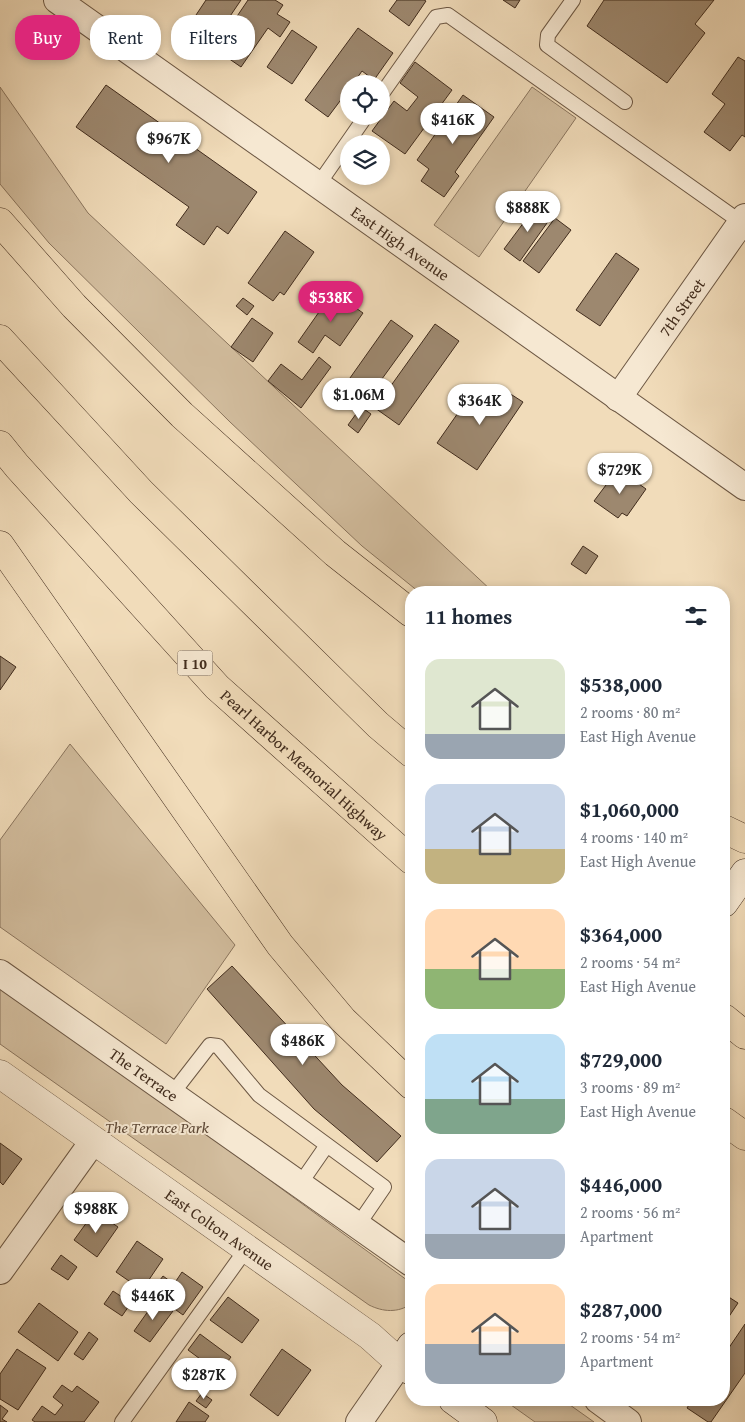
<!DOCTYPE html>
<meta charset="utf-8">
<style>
body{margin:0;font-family:"Gentium Book Plus",serif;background:#f6f6f7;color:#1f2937;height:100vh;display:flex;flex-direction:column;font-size:19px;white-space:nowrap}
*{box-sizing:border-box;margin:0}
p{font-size:16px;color:#747a83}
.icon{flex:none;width:28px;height:28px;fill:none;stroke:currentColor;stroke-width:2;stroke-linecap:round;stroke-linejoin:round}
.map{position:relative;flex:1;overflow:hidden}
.details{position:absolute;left:405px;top:586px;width:325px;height:820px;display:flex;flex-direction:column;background:#fff;border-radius:20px;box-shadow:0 2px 8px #0003}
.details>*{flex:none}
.hud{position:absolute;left:15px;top:15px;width:315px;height:45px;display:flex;gap:10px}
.fabs{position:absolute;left:340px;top:75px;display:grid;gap:10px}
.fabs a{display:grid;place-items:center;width:50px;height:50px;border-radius:50%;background:#fff;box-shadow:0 2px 8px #0003;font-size:25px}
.price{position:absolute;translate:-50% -42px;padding:0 11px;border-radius:18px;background:#fff;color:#222;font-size:16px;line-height:32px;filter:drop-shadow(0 1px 2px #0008)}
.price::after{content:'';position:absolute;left:50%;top:30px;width:15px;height:11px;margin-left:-8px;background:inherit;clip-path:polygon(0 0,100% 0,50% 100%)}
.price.current{background:#db2777;color:#fff}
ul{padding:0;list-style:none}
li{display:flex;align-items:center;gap:15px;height:125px;padding:0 20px}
li span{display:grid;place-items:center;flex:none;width:140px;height:100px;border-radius:15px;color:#555}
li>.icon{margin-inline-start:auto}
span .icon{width:60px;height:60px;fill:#fffc;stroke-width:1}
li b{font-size:21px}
h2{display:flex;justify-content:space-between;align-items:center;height:60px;padding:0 20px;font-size:21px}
.pill{padding:0 18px;border-radius:20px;background:#fff;box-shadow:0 2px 8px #0003;font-size:18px;line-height:45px}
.pill.current{background:#db2777;color:#fff}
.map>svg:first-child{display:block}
.green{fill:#d3be9f;stroke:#8a755e}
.building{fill:#9d886f;stroke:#412c1d}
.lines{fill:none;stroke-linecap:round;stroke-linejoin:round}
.service-casing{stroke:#6d5844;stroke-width:16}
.minor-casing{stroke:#6d5844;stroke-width:28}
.tertiary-casing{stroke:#6d5844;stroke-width:29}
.secondary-casing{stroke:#412c1d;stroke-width:29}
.motorway-casing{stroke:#412c1d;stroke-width:29}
.service{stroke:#f6e8d2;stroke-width:14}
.minor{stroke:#f6e8d2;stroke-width:26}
.tertiary{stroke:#f6e8d2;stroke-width:28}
.secondary{stroke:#f6e8d2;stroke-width:28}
.motorway{stroke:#f1dcba;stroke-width:28}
.labels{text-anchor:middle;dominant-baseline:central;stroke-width:4;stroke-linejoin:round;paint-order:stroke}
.shield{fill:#f6e8d2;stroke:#776453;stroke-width:1}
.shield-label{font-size:15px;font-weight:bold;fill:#412c1d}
.street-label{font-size:16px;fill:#412c1d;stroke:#f6e8d2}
.park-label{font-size:16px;font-style:italic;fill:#5e4937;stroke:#f6e8d2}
</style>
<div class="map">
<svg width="745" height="1422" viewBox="0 0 745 1422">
<rect width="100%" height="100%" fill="#f1dcba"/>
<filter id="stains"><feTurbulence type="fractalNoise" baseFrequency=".004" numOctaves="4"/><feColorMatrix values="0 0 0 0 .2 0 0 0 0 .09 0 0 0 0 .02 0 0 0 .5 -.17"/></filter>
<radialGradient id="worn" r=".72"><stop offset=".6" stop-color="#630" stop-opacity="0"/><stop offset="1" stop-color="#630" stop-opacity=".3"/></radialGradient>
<path class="green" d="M0 87 88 213 493 592H419L362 546 230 422 49 243 0 184Z
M532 87 576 118 479 257 434 225Z
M70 744 235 945 166 1044 0 927V840Z
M0 988 176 1112 411 1283V1304C398 1313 383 1312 369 1305L0 1044Z
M504 1400H563L594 1422H535Z"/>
<path class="building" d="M206 0H241L216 37 192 21Z
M248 0H275L283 5 277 14 290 22 280 37 268 28 241 67 215 49Z
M397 0H424L426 1 409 26 389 11Z
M503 0H520L515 8Z
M604 0H714L695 24 705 33 667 83 587 26Z
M358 28 393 53 374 80 362 71 353 84H349V89L328 117 305 100Z
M292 30 317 47 292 84 267 67Z
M738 57 745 61V137L742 135 730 151 704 132 725 104 712 94Z
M415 62 452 90 405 154 372 131 394 101 407 111 418 97 400 83Z
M106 85 257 192 228 234 217 226 204 245 176 225 189 207 76 127Z
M463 95 494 117 455 172 459 176 444 197 421 181 429 169 417 160Z
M536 206 552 216 520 261 504 249Z
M555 218 571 230 539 273 523 261Z
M285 231 314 252 284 295 280 292 273 301 248 283Z
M616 253 639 269 600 326 576 310Z
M333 292 363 313 340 346 325 335 313 353 298 342Z
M243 298 254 306 247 315 236 306Z
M252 318 273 333 253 362 231 347Z
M391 320 413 336 366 401 345 385Z
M435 324 459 341 399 425 375 408Z
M319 357 331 367 301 408 268 381 281 364 302 380Z
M498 386 523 402 477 470 437 443 474 390 488 399Z
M361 407 371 414 358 433 348 425Z
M618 469 646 489 627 516 622 513 618 518 594 501Z
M583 546 598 556 586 574 571 564Z
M0 656 16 667 0 690Z
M232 966 342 1085 401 1136 377 1162 314 1109 207 989Z
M0 1143 22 1159 3 1185 0 1182Z
M95 1211 118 1227 97 1257 74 1240Z
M137 1241 163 1259 142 1290 116 1272Z
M61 1255 77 1267 68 1280 51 1269Z
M182 1272 203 1287 183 1315 151 1292 163 1276 174 1284Z
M113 1291 131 1303 122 1316 104 1304Z
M724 1294 738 1303 724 1324Z
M228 1297 259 1320 242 1343 210 1320Z
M156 1300 173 1311 150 1342 134 1331Z
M39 1303 78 1332 58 1361 18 1332Z
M745 1324V1373L711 1422H708L687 1408 692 1400H724V1355Z
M89 1332 98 1339 83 1360 74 1354Z
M200 1334 231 1357 219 1373 188 1350Z
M17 1349 46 1368 18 1410 0 1399V1374Z
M282 1349 311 1370 278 1416 250 1395Z
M62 1385 72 1392 77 1386 99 1402 84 1422H35L32 1420 42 1406 55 1415 63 1405 53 1397Z
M202 1393 212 1400 206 1408 196 1401Z
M189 1402 209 1416 205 1422H176Z
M0 1405 8 1411 2 1419 7 1422H0Z"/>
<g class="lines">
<defs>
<path id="service" d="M573 0 548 35 547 45 625 102
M381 95 436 17 448 15 745 225
M318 185 366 116
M172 1094 210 1045 218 1046 259 1095 384 1187 358 1225
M300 1184 327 1145
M122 1422 247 1248"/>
<g id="minor">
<path id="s1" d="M57 0 745 487"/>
<path id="s2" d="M618 398 745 217"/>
<path id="s3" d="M0 973 411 1263"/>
<path d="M0 1271 94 1140"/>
<path d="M598 1400 628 1422"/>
<path d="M359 1422 400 1363"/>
</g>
<g id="tertiary">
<path id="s4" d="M0 1074 370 1336 400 1363"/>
</g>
<path id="secondary" d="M724 903 745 873
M411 1346 400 1363 411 1371
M453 1400 483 1422"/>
<g id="motorway">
<path d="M0 222 74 306 182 415 335 553 411 613"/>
<path d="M0 339 141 492 378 725 411 753"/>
<path id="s5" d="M0 445 17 466 217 687 411 860"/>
<path d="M0 545 280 945 343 1020 411 1085"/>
<path d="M724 829 745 839"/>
<path d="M724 1018 745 1035"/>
<path d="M724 1121 745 1136"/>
</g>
</defs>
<use href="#service" class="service-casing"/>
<use href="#minor" class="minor-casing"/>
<use href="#tertiary" class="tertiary-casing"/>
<use href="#secondary" class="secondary-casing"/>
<use href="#motorway" class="motorway-casing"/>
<use href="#service" class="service"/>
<use href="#minor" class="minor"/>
<use href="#tertiary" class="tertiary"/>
<use href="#secondary" class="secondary"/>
<use href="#motorway" class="motorway"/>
</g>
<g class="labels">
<rect class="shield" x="177.5" y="650.5" width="35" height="25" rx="4"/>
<g class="shield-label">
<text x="195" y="663">I 10</text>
</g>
<g class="street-label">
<text stroke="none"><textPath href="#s1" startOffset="421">East High Avenue</textPath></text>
<text stroke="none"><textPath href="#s2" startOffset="111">7th Street</textPath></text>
<text stroke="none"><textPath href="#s5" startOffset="442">Pearl Harbor Memorial Highway</textPath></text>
<text stroke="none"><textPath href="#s3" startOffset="176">The Terrace</textPath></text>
<text stroke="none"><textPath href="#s4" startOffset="269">East Colton Avenue</textPath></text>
</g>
<g class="park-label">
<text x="157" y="1127">The Terrace Park</text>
</g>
</g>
<rect width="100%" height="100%" filter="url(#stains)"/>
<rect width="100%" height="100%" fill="url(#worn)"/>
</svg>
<div class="fabs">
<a><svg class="icon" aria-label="locate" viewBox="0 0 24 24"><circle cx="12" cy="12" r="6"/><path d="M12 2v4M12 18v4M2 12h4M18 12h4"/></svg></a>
<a><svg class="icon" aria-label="layers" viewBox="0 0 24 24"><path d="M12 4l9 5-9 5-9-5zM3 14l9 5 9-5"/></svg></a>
</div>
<b class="price" style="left:453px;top:145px">$416K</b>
<b class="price" style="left:169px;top:164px">$967K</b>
<b class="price" style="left:528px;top:233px">$888K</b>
<b class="price current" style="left:331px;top:323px">$538K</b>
<b class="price" style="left:359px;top:420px">$1.06M</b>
<b class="price" style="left:480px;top:426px">$364K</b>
<b class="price" style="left:620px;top:495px">$729K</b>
<b class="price" style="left:303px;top:1066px">$486K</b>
<b class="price" style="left:96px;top:1234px">$988K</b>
<b class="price" style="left:153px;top:1321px">$446K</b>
<b class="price" style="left:204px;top:1400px">$287K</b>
<div class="hud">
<a class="pill current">Buy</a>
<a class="pill">Rent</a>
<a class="pill">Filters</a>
</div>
<section class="details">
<h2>11 homes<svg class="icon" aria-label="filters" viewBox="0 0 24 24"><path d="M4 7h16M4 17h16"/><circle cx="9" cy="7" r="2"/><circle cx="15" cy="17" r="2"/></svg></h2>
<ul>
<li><span style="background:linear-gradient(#dfe7d0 75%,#9aa5b1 0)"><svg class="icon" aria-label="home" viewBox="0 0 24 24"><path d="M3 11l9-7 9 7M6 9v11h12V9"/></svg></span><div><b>$538,000</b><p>2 rooms · 80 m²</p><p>East High Avenue</p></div></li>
<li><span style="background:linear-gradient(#c9d6e8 65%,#c2b280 0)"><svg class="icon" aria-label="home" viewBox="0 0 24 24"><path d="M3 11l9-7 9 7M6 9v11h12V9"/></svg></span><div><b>$1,060,000</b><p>4 rooms · 140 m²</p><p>East High Avenue</p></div></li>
<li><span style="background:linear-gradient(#ffd9b3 60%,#8fb573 0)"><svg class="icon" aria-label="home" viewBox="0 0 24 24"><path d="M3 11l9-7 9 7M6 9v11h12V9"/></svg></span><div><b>$364,000</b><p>2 rooms · 54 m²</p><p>East High Avenue</p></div></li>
<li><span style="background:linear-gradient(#bfe0f5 65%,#7fa58c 0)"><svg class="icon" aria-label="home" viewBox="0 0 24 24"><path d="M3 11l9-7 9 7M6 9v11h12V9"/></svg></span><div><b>$729,000</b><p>3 rooms · 89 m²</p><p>East High Avenue</p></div></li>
<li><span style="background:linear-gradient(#c9d6e8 75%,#9aa5b1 0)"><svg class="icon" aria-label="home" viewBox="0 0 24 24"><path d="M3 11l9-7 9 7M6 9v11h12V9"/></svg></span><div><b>$446,000</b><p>2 rooms · 56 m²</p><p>Apartment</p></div></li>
<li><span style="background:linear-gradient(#ffd9b3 60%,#9aa5b1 0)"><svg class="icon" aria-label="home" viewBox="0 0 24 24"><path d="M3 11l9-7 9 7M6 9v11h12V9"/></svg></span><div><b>$287,000</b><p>2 rooms · 54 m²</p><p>Apartment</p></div></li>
</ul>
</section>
</div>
